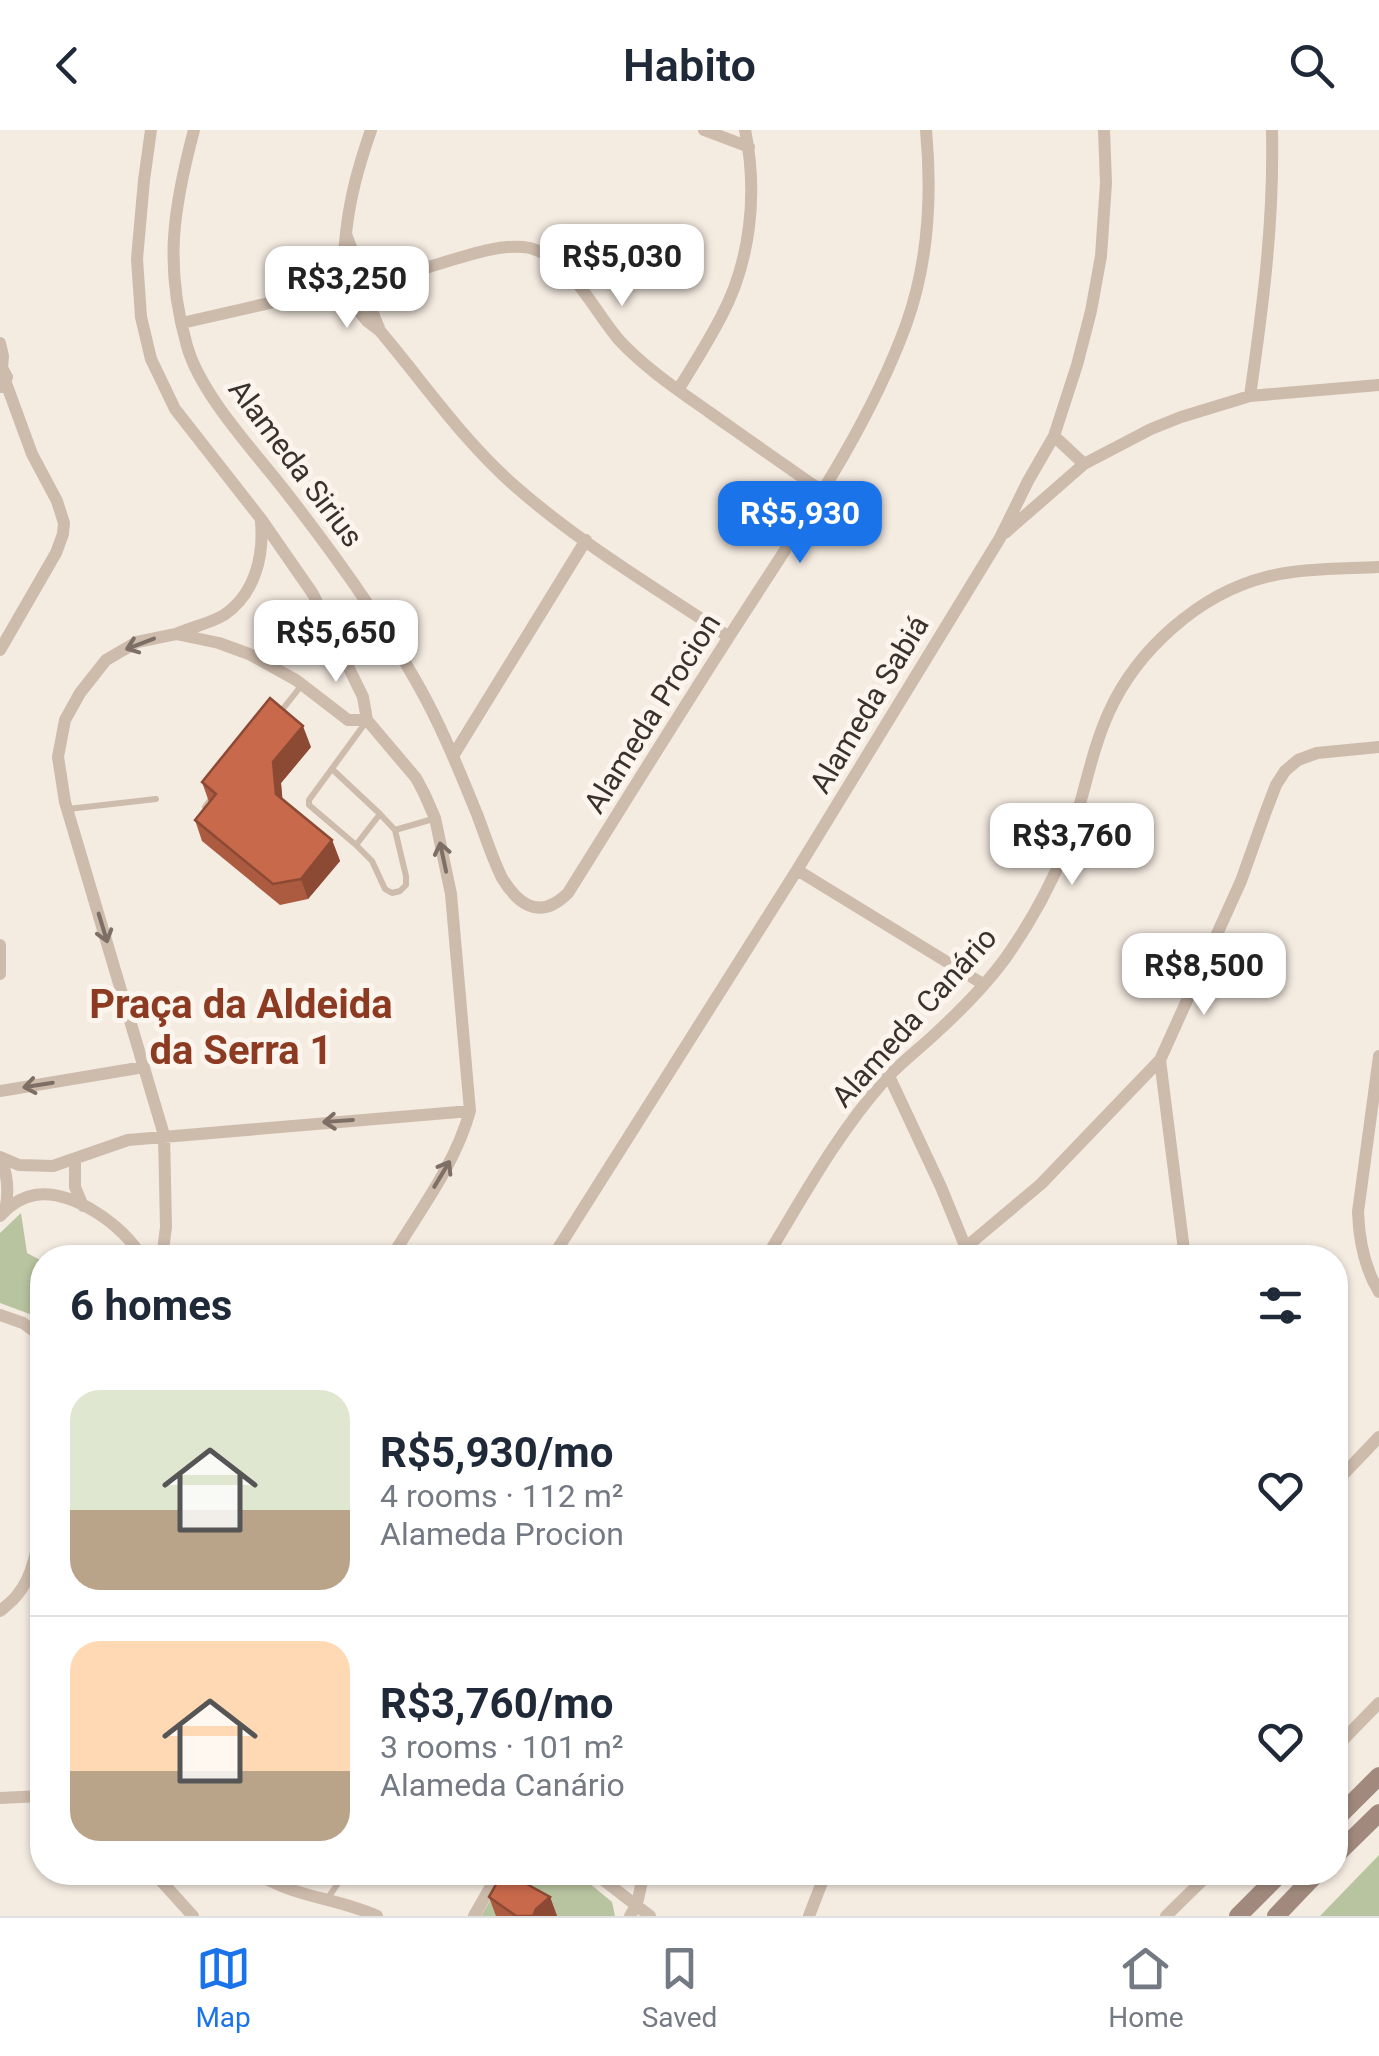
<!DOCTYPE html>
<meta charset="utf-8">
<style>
body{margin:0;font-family:Roboto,sans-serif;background:#f2f2f3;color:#1f2937;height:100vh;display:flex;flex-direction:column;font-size:38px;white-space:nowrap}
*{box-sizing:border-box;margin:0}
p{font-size:32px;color:#747a83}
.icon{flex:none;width:55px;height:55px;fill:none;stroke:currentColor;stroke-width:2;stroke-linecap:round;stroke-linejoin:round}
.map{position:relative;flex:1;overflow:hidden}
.sheet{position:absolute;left:30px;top:1115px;width:1318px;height:640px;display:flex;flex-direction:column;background:#fff;border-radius:40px;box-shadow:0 2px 8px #0004}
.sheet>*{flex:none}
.price{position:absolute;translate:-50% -85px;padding:0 22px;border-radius:20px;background:#fff;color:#222;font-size:32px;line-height:65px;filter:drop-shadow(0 2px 5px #0008)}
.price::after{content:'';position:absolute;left:50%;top:60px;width:30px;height:22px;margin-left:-15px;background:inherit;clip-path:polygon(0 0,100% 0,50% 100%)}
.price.selected{background:#1a73e8;color:#fff}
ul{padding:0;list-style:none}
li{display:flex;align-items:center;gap:30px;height:250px;padding:0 40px}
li+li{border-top:2px solid #e0e1e3}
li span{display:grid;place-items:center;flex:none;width:280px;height:200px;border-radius:30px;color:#555}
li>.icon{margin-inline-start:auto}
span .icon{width:120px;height:120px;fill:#fffc;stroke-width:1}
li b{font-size:42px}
h2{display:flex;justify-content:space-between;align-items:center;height:120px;padding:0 40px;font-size:42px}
header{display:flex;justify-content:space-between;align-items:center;height:130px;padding:0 40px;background:#fff;font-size:45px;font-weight:600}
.dock{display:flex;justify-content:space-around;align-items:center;height:140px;border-top:2px solid #e0e1e3;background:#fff;font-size:28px;color:#747a83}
.dock a{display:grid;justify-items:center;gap:5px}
.dock .selected{color:#1a73e8}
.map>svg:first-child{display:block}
.green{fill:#b8c4a0}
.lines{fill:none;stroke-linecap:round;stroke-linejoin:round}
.lane{stroke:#cdbbac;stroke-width:6}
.street{stroke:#cdbbac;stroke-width:12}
.secondary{stroke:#a18a7d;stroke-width:18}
.wall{fill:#ac5a40}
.shaded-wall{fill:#8c4a34}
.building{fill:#c8694b;stroke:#8c4a34;stroke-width:2.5}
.oneway{stroke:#7d6f65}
.labels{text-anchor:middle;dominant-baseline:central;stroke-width:10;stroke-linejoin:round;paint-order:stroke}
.street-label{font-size:30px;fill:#3b302b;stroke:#fbf5ee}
.district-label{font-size:40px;font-weight:bold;fill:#8c3b22;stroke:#fbf5ee}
</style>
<header><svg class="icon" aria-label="back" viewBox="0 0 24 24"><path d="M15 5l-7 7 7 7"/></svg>Habito<svg class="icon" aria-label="search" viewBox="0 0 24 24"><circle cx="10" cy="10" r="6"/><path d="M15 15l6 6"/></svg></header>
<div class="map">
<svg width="1379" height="1786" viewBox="0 0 1379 1786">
<rect width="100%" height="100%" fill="#f4ebe1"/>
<path class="green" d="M21 1083 27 1123 42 1131V1176L35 1186 0 1173V1103Z
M1379 1725V1786H1320Z
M507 1742 577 1743 612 1772 615 1786H481Z"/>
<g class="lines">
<path class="lane" d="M278 585 301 556
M332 639 380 684 356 715 309 675V670L366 592
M205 677 214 665
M68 679 156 669
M380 684 395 700 433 689
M356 715 372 731 385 759 392 763 400 761 406 755V746L395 700
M327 1769 346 1742"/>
<path class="street" d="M151 0 144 50 137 129 141 187 151 229 175 279 261 389 313 464 363 567 367 590 416 648 424 663 435 688 451 764 470 981C455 1035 420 1080 391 1128
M194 0C173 79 164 136 187 216 201 266 257 324 289 366 334 424 381 489 417 553 441 595 459 640 477 684 485 705 492 728 502 748 508 758 517 770 528 775 543 782 557 774 568 763 623 675 678 586 734 499 796 402 866 304 906 195 928 134 932 64 926 0
M704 0 749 17
M346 104 360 141
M343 143C342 129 345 117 346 103 350 66 359 35 371 0
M365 145C375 145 386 146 396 145 434 139 494 110 530 118 570 128 594 181 619 210 645 238 678 260 709 282 746 308 784 335 822 361
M365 164 379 198
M348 168 367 191 380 201C424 253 464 312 516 357 581 414 657 459 729 507
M182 193 313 163 343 165 354 169 360 168 367 159 365 145 355 140 343 143 338 154 343 165
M0 213 3 226 2 238 7 247 2 257
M678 260C693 236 708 212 721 187 751 131 758 62 745 0
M1250 266C1263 175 1274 93 1272 0
M1054 306 1084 334
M1005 403 1084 334 1151 299 1181 287 1250 266 1379 255
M178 503C192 497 211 493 224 485 255 464 264 426 261 392
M0 520 56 423 63 404 64 393 57 371 32 324 6 253
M453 626 586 410
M797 740 983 854
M0 815V844
M1379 926 1358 1082C1359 1111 1364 1137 1379 1162
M1160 930 1185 1128
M889 946 941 1057 970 1128
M0 961 144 937
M0 1027 19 1035 53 1036 128 1010 470 981
M1 1029C8 1046 9 1063 5 1080
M75 1029V1057L83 1076
M0 1086C9 1076 22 1067 35 1065 72 1059 125 1096 142 1128
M966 1117 1041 1054 1160 930 1241 751 1266 681 1276 655 1285 641 1298 630 1317 623 1379 617
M162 1128 166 1097 164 1005 65 672 58 627 65 590 80 563 106 530 137 512 176 504 219 513 249 524 296 550 348 590H367
M552 1128 797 740 1000 408 1028 351 1054 306 1077 235 1091 181 1101 126 1106 53 1104 0
M766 1128C803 1067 837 1004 884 951 899 934 918 920 935 904 960 881 987 854 1007 826 1030 793 1050 757 1065 720 1083 675 1089 626 1109 582 1137 520 1199 464 1266 447 1302 438 1342 439 1379 437
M0 1185 23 1193 42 1207
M1335 1353 1379 1307
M0 1481C6 1476 14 1470 18 1464 35 1443 38 1412 42 1387
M1335 1618 1379 1573
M0 1668 42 1666
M153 1742 193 1786
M255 1742C291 1767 338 1768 377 1786
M593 1742 650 1786
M474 1786 499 1742
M630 1786 637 1774 644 1742
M809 1786 826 1742
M1166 1786 1211 1742"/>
<path class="secondary" d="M1335 1690 1379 1646
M1335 1726 1379 1683
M1238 1786 1282 1742
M1276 1786 1318 1742"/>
</g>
<path class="wall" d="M311 617 281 653 282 669 332 710 340 731 308 769 280 775 202 711 195 690 209 672 202 652Z
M489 1767H550L557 1786H496Z"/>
<path class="shaded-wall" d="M303 596 311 617 281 653 284 685 276 664 273 632Z
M332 710 340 731 308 769 301 749Z
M550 1767 557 1786H533L536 1779Z"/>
<path class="building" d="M270 568 303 596 273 632 276 664 332 710 301 749 273 754 195 690 216 664 202 652Z
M503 1742H505L550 1767 536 1779 533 1786H516L489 1767Z"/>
<defs><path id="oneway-shaft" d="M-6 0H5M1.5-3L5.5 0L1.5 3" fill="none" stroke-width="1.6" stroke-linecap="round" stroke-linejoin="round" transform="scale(2.5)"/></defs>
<g class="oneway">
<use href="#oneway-shaft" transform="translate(140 514) rotate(159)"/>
<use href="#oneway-shaft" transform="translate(443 727) rotate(-102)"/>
<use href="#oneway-shaft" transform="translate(103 798) rotate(73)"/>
<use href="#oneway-shaft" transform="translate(38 955) rotate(171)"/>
<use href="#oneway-shaft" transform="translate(338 991) rotate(176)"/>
<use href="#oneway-shaft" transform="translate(442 1044) rotate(-59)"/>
</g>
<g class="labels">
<g class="street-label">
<text transform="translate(296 333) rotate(53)">Alameda Sirius</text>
<text transform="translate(869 574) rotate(-59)">Alameda Sabiá</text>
<text transform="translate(652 583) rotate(-58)">Alameda Procion</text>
<text transform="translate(914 887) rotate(-48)">Alameda Canário</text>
</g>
<g class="district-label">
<text x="241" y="874">Praça da Aldeida<tspan x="241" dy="46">da Serra 1</tspan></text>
</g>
</g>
</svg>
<b class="price" style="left:622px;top:179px">R$5,030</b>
<b class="price" style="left:347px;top:201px">R$3,250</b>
<b class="price selected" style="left:800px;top:436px">R$5,930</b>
<b class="price" style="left:336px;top:555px">R$5,650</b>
<b class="price" style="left:1072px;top:758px">R$3,760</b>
<b class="price" style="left:1204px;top:888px">R$8,500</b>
<section class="sheet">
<h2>6 homes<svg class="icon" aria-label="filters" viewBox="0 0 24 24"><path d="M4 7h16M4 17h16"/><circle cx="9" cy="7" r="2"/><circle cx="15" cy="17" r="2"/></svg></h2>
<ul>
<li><span style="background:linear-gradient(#dfe7d0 60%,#b9a48a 0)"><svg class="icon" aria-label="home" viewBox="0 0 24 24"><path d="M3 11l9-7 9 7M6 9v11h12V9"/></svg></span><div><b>R$5,930/mo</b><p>4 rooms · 112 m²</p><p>Alameda Procion</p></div><svg class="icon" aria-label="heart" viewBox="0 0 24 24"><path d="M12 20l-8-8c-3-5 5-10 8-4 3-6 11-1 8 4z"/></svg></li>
<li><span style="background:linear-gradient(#ffd9b3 65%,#b9a48a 0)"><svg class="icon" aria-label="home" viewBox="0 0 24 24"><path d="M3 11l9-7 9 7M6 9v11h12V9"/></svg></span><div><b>R$3,760/mo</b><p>3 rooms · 101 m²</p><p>Alameda Canário</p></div><svg class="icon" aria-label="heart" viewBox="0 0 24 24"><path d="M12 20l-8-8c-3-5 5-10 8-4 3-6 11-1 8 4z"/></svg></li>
</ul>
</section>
</div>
<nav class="dock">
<a class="selected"><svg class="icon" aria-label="map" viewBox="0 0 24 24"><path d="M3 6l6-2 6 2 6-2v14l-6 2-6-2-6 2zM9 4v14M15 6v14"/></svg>Map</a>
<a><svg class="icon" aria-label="saved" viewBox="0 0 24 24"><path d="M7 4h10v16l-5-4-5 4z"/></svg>Saved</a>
<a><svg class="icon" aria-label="home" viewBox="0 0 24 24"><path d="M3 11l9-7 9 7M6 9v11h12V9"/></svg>Home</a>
</nav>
